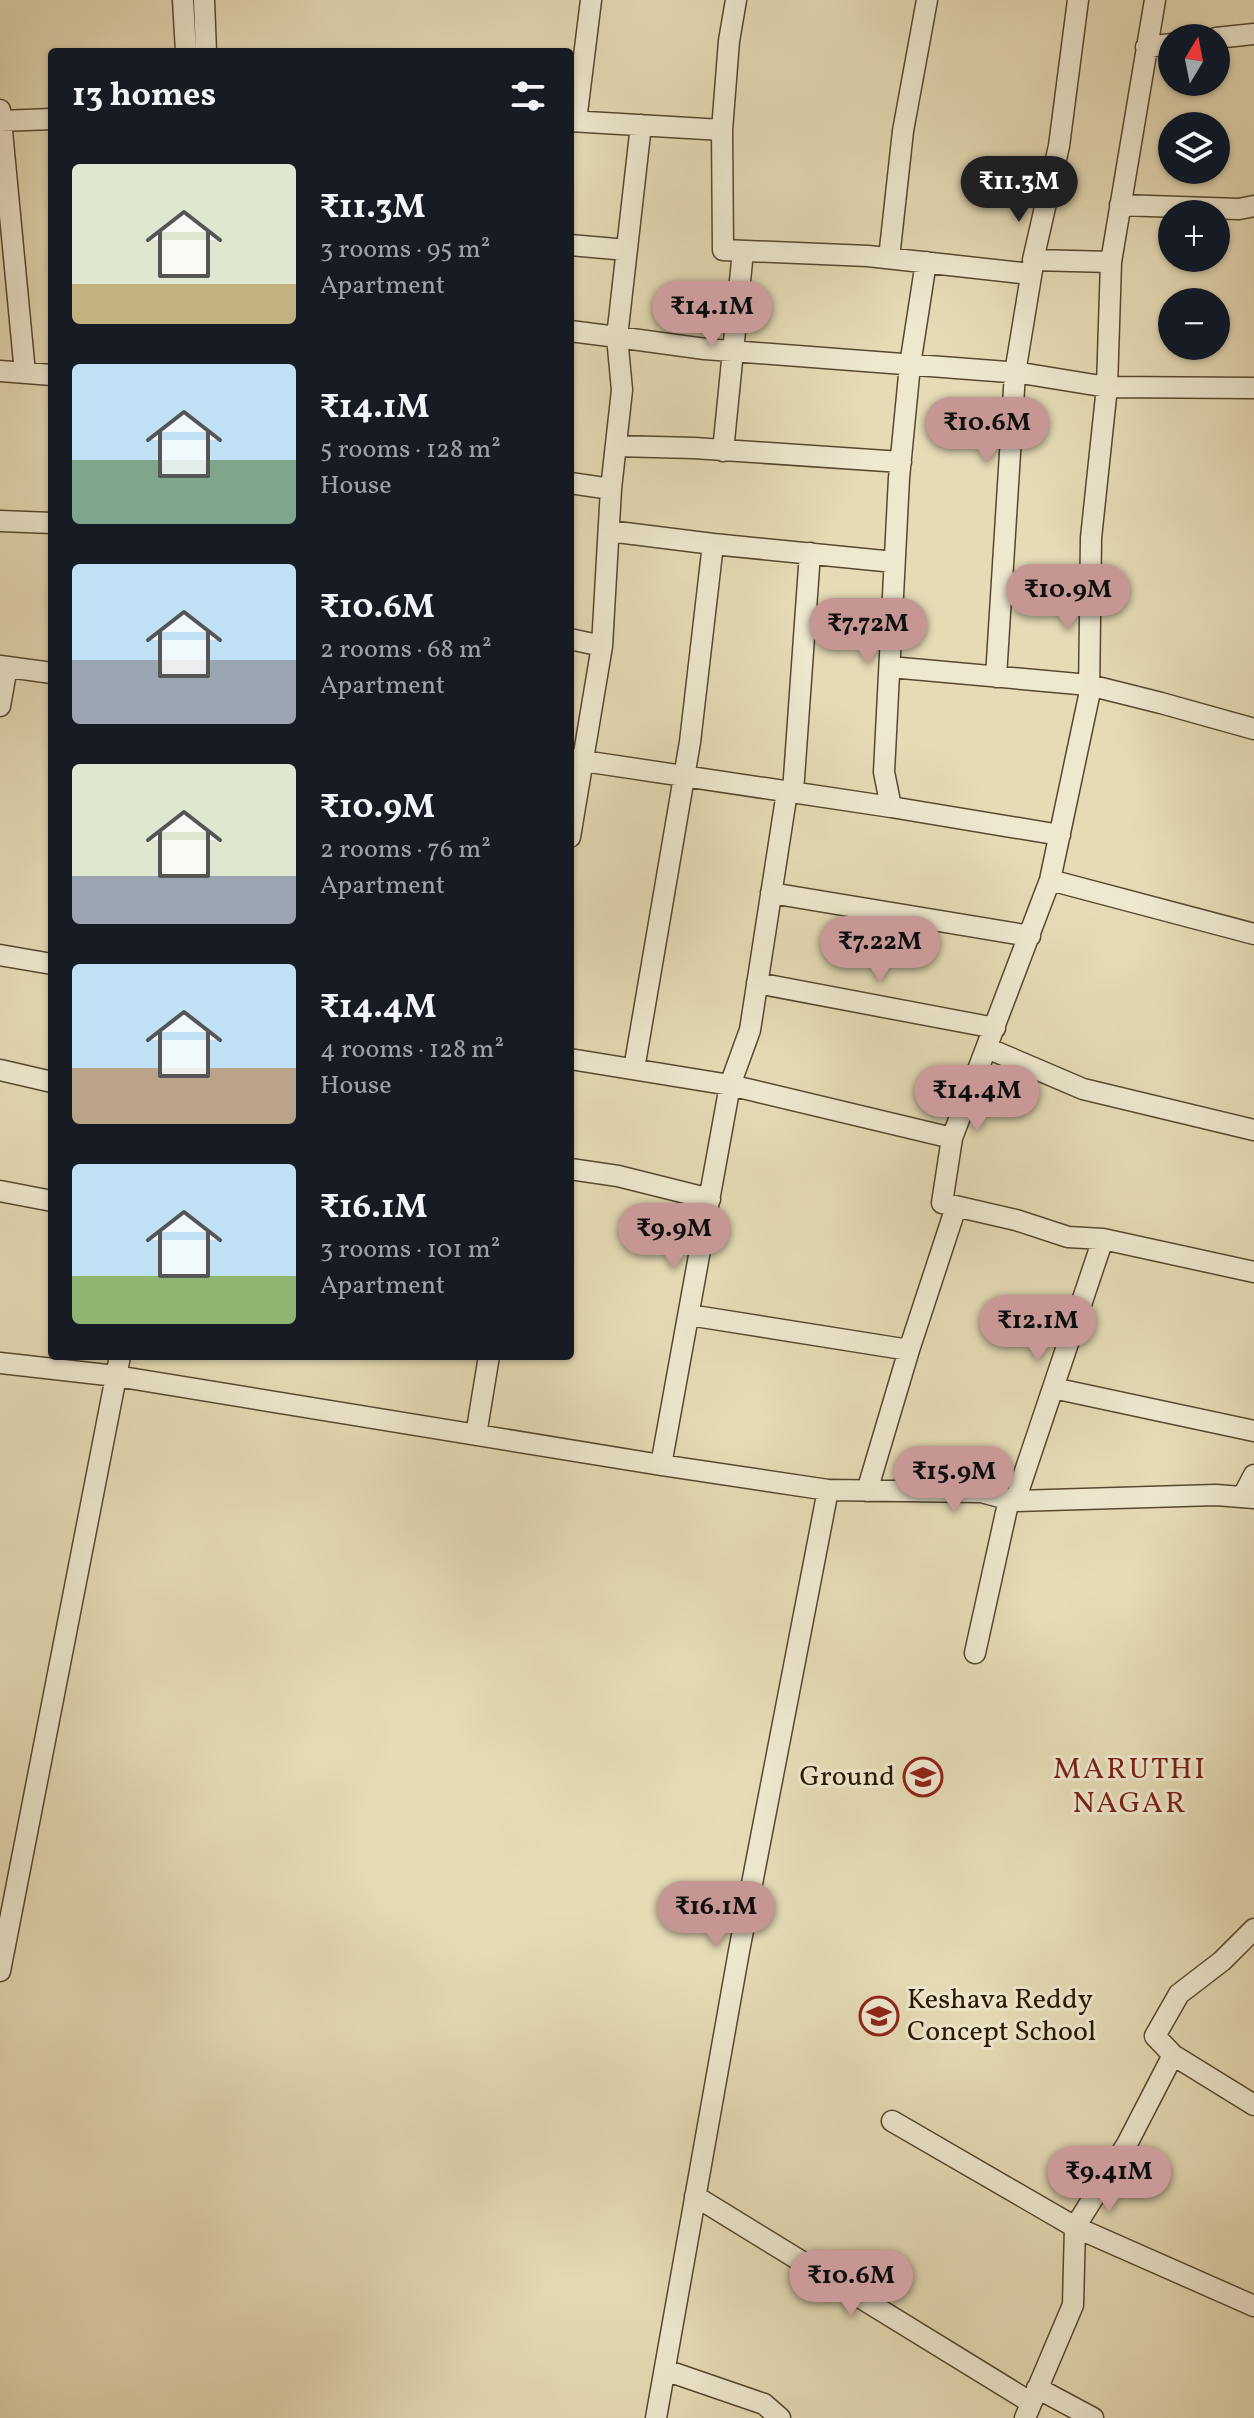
<!DOCTYPE html>
<meta charset="utf-8">
<style>
body{margin:0;font-family:Vollkorn,serif;background:#20242c;color:#f1f3f6;height:100vh;display:flex;flex-direction:column;font-size:30px;white-space:nowrap}
*{box-sizing:border-box;margin:0}
p{font-size:26px;color:#9ea1a6}
.icon{flex:none;width:44px;height:44px;fill:none;stroke:currentColor;stroke-width:2;stroke-linecap:round;stroke-linejoin:round}
.map{position:relative;flex:1;overflow:hidden}
.side{position:absolute;left:48px;top:48px;width:526px;height:1312px;display:flex;flex-direction:column;background:#171b24;border-radius:8px;box-shadow:0 2px 6px #0004}
.side>*{flex:none}
.needle{width:52px;rotate:10deg}
.controls{position:absolute;left:1158px;top:24px;display:grid;gap:16px}
.controls a{display:grid;place-items:center;width:72px;height:72px;border-radius:50%;background:#171b24;box-shadow:0 2px 6px #0004;font-size:40px}
.price{position:absolute;translate:-50% -68px;padding:0 18px;border-radius:28px;background:#c59692;color:#111;font-size:26px;line-height:52px;filter:drop-shadow(0 2px 4px #0008)}
.price::after{content:'';position:absolute;left:50%;top:48px;width:24px;height:18px;margin-left:-12px;background:inherit;clip-path:polygon(0 0,100% 0,50% 100%)}
.price.on{background:#222;color:#fff}
ul{padding:0;list-style:none}
li{display:flex;align-items:center;gap:24px;height:200px;padding:0 24px}
li span{display:grid;place-items:center;flex:none;width:224px;height:160px;border-radius:8px;color:#555}
li>.icon{margin-inline-start:auto}
span .icon{width:96px;height:96px;fill:#fffc;stroke-width:1}
li b{font-size:34px}
h2{display:flex;justify-content:space-between;align-items:center;height:96px;padding:0 24px;font-size:34px}
.map>svg:first-child{display:block}
.lines{fill:none;stroke-linecap:round;stroke-linejoin:round}
.minor-casing{stroke:#57482f;stroke-width:23}
.minor{stroke:#eee8cf;stroke-width:20}
.labels{text-anchor:middle;dominant-baseline:central;stroke-width:6;stroke-linejoin:round;paint-order:stroke}
.poi-label{font-size:28px;fill:#281702;stroke:#eee8cf;text-anchor:end}
.neighbourhood-label{font-size:30px;letter-spacing:2px;fill:#7a1f14;stroke:#eee8cf}
</style>
<div class="map">
<svg width="1254" height="2418" viewBox="0 0 1254 2418">
<rect width="100%" height="100%" fill="#e5dbb5"/>
<filter id="stains"><feTurbulence type="fractalNoise" baseFrequency=".0025" numOctaves="4"/><feColorMatrix values="0 0 0 0 .2 0 0 0 0 .09 0 0 0 0 .02 0 0 0 .5 -.17"/></filter>
<radialGradient id="worn" r=".72"><stop offset=".6" stop-color="#630" stop-opacity="0"/><stop offset="1" stop-color="#630" stop-opacity=".3"/></radialGradient>
<g class="lines">
<defs>
<path id="minor" d="M183 0 186 52
M204 0 206 52
M1216 38 1254 34
M1146 47 1172 44
M0 110 25 373
M0 121 52 119
M570 121 722 130 723 250 868 256 1031 274
M576 121 591 0
M722 130 729 41 736 0
M1120 205 1239 209 1254 206
M570 245 627 250
M889 258 903 131 927 0
M1111 262 1155 0
M570 331 617 337 641 125
M0 371 52 375
M616 446 694 448 901 462
M723 451 743 251
M570 483 611 489 602 646 570 639
M611 489 622 390 617 337 705 349 1021 373 1107 387 1254 388
M0 521 52 523
M609 531 713 544 690 742 634 1069
M713 544 894 562
M0 666 52 673
M890 667 1089 685 1161 703 1254 729
M996 677 1015 373 1033 264
M0 706 7 667
M570 759 891 807 884 772 899 478 910 365 926 262
M793 792 810 553
M891 807 1060 835
M570 837 602 646
M1050 880 1089 696 1091 538 1107 387 1111 262 1033 260 1059 146 1078 0
M771 893 1030 936
M0 955 52 964
M757 983 995 1028
M987 1048 1083 1089 1254 1130
M570 1059 730 1085 952 1138 1050 880 1254 934
M0 1070 52 1082
M952 1138 942 1203 1016 1220 1068 1237 1103 1239 1254 1272
M570 1169 618 1176 710 1199
M0 1191 52 1201
M689 1315 909 1350
M0 1363 116 1376 661 1465 828 1490 981 1492 1015 1501 1216 1495 1254 1498
M1053 1388 1254 1431
M476 1435 489 1356
M661 1465 730 1085 750 1030 787 792
M867 1491 909 1350 956 1207
M1243 1496 1254 1475
M1015 1501 1103 1239
M975 1653 1009 1499
M0 1971 120 1356
M1173 2055 1254 2105
M892 2121 1075 2227 1254 2306
M695 2196 1030 2402
M665 2370 764 2404 780 2418
M1037 2388 1093 2418
M656 2418 739 1951 828 1490
M1025 2418 1073 2305 1075 2227 1127 2144 1173 2055 1155 2036 1179 1994 1222 1961 1254 1929"/>
</defs>
<use href="#minor" class="minor-casing"/>
<use href="#minor" class="minor"/>
</g>
<defs>
<symbol id="university-ring" viewBox="-11 -11 22 22"><circle r="9.5" fill="#eee8cf" stroke="#8f2418" stroke-width="1.5"/><path d="M0-5L7-2L0 1L-7-2ZM-4 1L0 2.5L4 1V4Q0 6-4 4Z" fill="#8f2418"/></symbol>
<symbol id="school-ring" viewBox="-11 -11 22 22"><circle r="9.5" fill="#eee8cf" stroke="#8f2418" stroke-width="1.5"/><path d="M0-5L7-2L0 1L-7-2ZM-4 1L0 2.5L4 1V4Q0 6-4 4Z" fill="#8f2418"/></symbol>
</defs>
<g fill-rule="evenodd">
<use href="#university-ring" x="901" y="1755" width="44" height="44"/>
<use href="#school-ring" x="857" y="1994" width="44" height="44"/>
</g>
<g class="labels">
<g class="poi-label">
<text x="895" y="1777">Ground</text>
<text x="907" y="2000" text-anchor="start">Keshava Reddy<tspan x="907" dy="32">Concept School</tspan></text>
</g>
<g class="neighbourhood-label">
<text x="1130" y="1770">MARUTHI<tspan x="1130" dy="34">NAGAR</tspan></text>
</g>
</g>
<rect width="100%" height="100%" filter="url(#stains)"/>
<rect width="100%" height="100%" fill="url(#worn)"/>
</svg>
<div class="controls">
<a><svg class="needle" viewBox="-14 -14 28 28"><path d="M0-13l5 13h-10z" fill="#e53935"/><path d="M0 13l5-13h-10z" fill="#9ea1a6"/></svg></a>
<a><svg class="icon" aria-label="layers" viewBox="0 0 24 24"><path d="M12 4l9 5-9 5-9-5zM3 14l9 5 9-5"/></svg></a>
<a>+</a>
<a>−</a>
</div>
<b class="price on" style="left:1019px;top:224px">₹11.3M</b>
<b class="price" style="left:712px;top:349px">₹14.1M</b>
<b class="price" style="left:987px;top:465px">₹10.6M</b>
<b class="price" style="left:1068px;top:632px">₹10.9M</b>
<b class="price" style="left:868px;top:666px">₹7.72M</b>
<b class="price" style="left:880px;top:984px">₹7.22M</b>
<b class="price" style="left:977px;top:1133px">₹14.4M</b>
<b class="price" style="left:674px;top:1271px">₹9.9M</b>
<b class="price" style="left:1038px;top:1363px">₹12.1M</b>
<b class="price" style="left:954px;top:1514px">₹15.9M</b>
<b class="price" style="left:716px;top:1949px">₹16.1M</b>
<b class="price" style="left:1109px;top:2214px">₹9.41M</b>
<b class="price" style="left:851px;top:2318px">₹10.6M</b>
<section class="side">
<h2>13 homes<svg class="icon" aria-label="filters" viewBox="0 0 24 24"><path d="M4 7h16M4 17h16"/><circle cx="9" cy="7" r="2"/><circle cx="15" cy="17" r="2"/></svg></h2>
<ul>
<li><span style="background:linear-gradient(#dfe7d0 75%,#c2b280 0)"><svg class="icon" aria-label="home" viewBox="0 0 24 24"><path d="M3 11l9-7 9 7M6 9v11h12V9"/></svg></span><div><b>₹11.3M</b><p>3 rooms · 95 m²</p><p>Apartment</p></div></li>
<li><span style="background:linear-gradient(#bfe0f5 60%,#7fa58c 0)"><svg class="icon" aria-label="home" viewBox="0 0 24 24"><path d="M3 11l9-7 9 7M6 9v11h12V9"/></svg></span><div><b>₹14.1M</b><p>5 rooms · 128 m²</p><p>House</p></div></li>
<li><span style="background:linear-gradient(#bfe0f5 60%,#9aa5b1 0)"><svg class="icon" aria-label="home" viewBox="0 0 24 24"><path d="M3 11l9-7 9 7M6 9v11h12V9"/></svg></span><div><b>₹10.6M</b><p>2 rooms · 68 m²</p><p>Apartment</p></div></li>
<li><span style="background:linear-gradient(#dfe7d0 70%,#9aa5b1 0)"><svg class="icon" aria-label="home" viewBox="0 0 24 24"><path d="M3 11l9-7 9 7M6 9v11h12V9"/></svg></span><div><b>₹10.9M</b><p>2 rooms · 76 m²</p><p>Apartment</p></div></li>
<li><span style="background:linear-gradient(#bfe0f5 65%,#b9a48a 0)"><svg class="icon" aria-label="home" viewBox="0 0 24 24"><path d="M3 11l9-7 9 7M6 9v11h12V9"/></svg></span><div><b>₹14.4M</b><p>4 rooms · 128 m²</p><p>House</p></div></li>
<li><span style="background:linear-gradient(#bfe0f5 70%,#8fb573 0)"><svg class="icon" aria-label="home" viewBox="0 0 24 24"><path d="M3 11l9-7 9 7M6 9v11h12V9"/></svg></span><div><b>₹16.1M</b><p>3 rooms · 101 m²</p><p>Apartment</p></div></li>
</ul>
</section>
</div>
